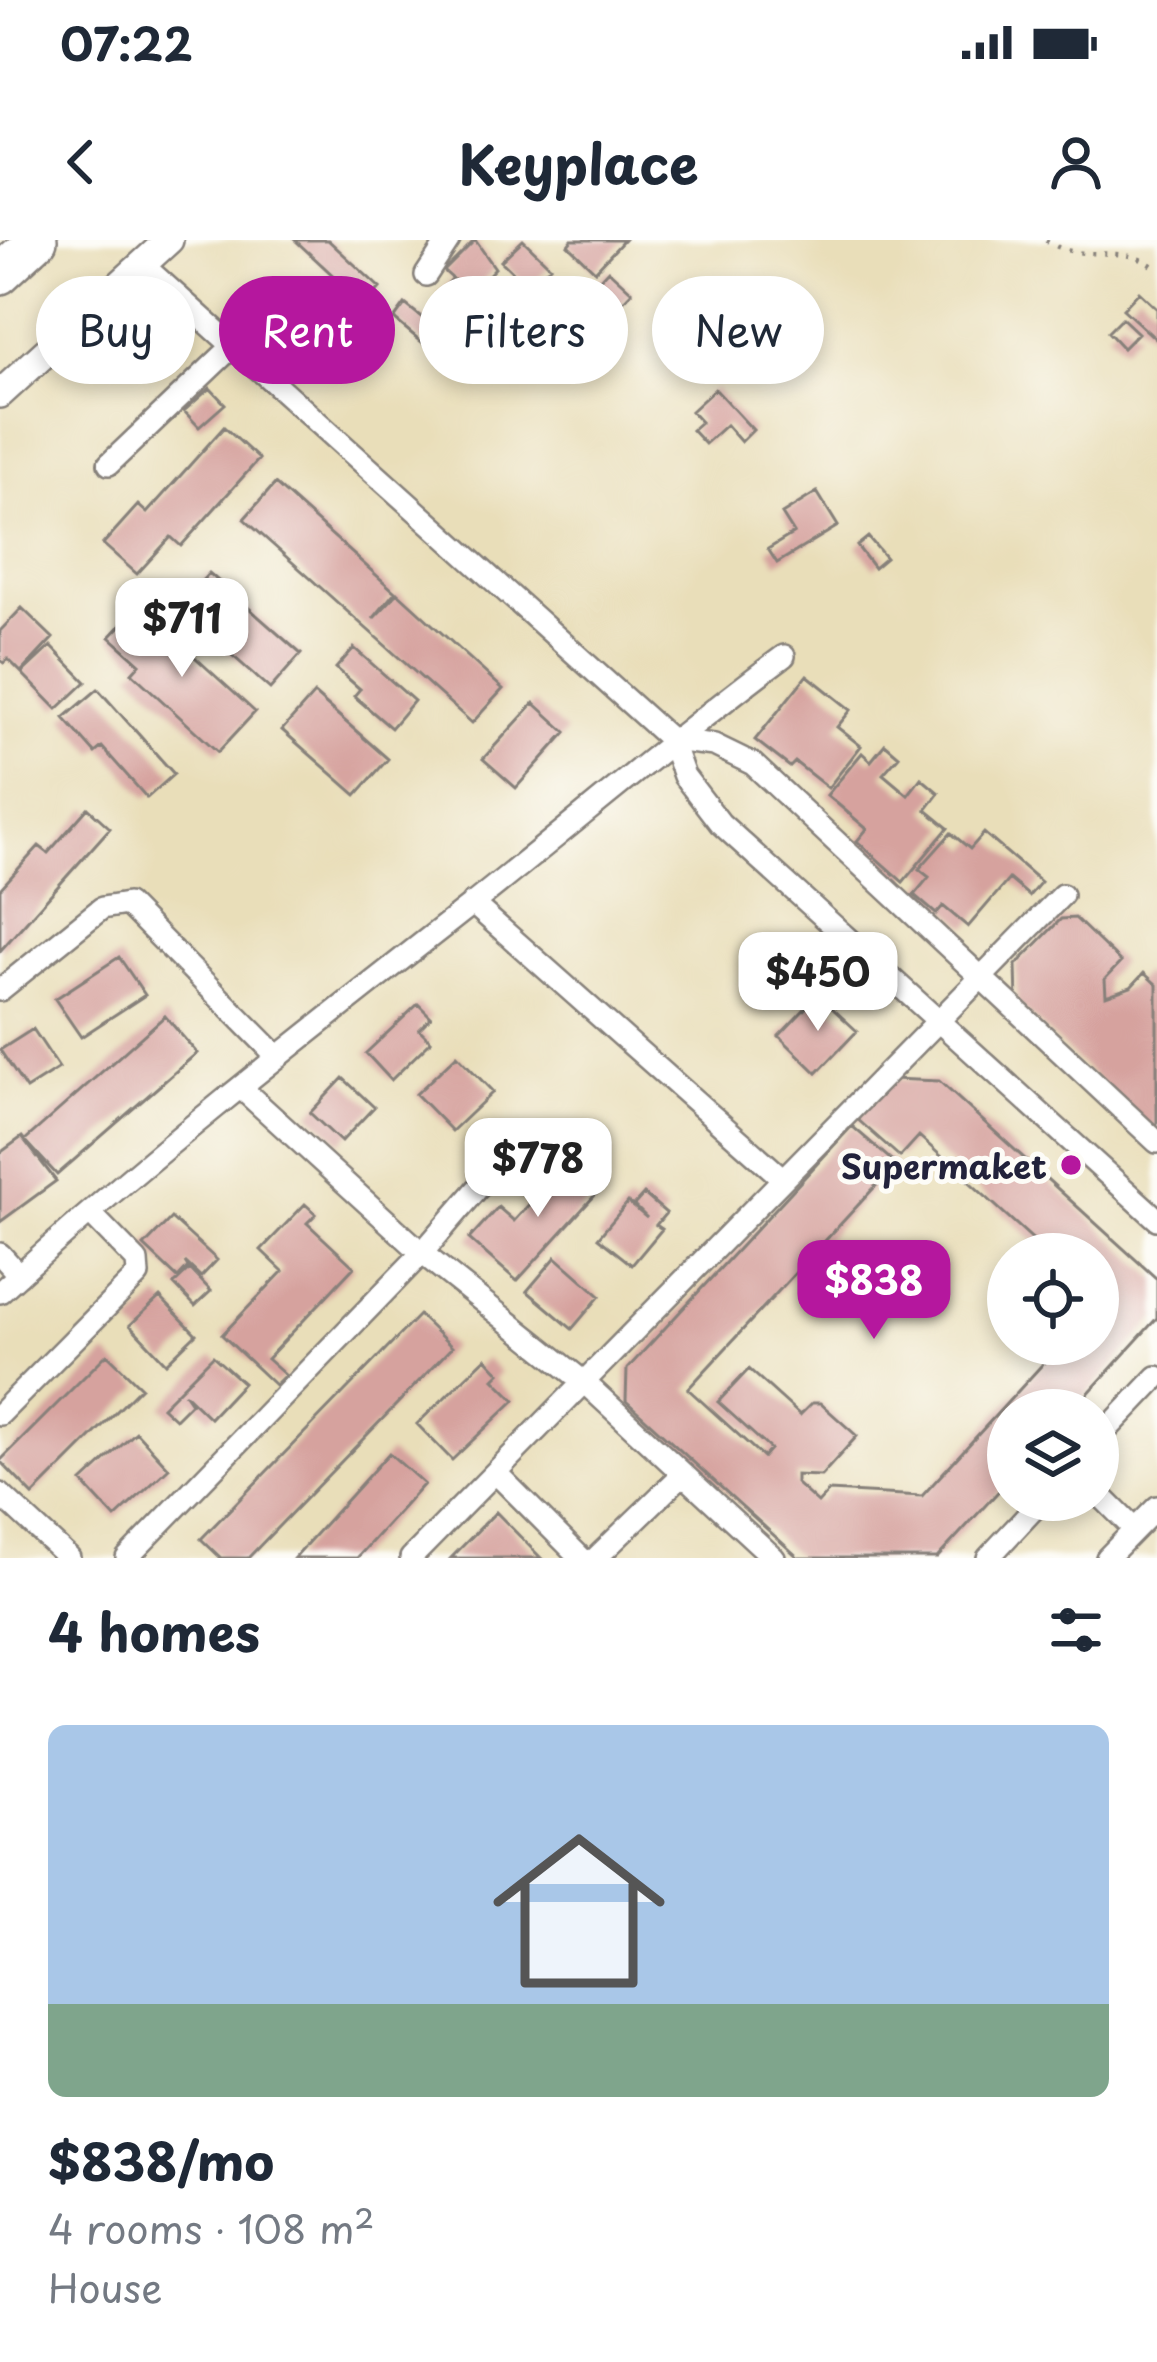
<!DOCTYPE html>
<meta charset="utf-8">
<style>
body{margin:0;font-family:"Playpen Sans",sans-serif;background:#f2f2f3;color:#1f2937;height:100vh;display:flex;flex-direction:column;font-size:45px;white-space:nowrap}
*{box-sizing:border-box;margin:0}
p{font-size:39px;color:#747a83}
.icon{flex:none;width:66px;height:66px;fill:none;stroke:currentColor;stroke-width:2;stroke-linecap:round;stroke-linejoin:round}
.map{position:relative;height:1318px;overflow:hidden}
.details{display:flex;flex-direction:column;background:#fff;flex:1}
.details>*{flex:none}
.hud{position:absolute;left:36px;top:36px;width:1086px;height:108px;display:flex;gap:24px}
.buttons{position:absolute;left:987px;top:993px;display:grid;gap:24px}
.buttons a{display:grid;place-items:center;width:132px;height:132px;border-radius:50%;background:#fff;box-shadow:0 6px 18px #0003;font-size:60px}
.price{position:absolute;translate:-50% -102px;padding:0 27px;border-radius:24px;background:#fff;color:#222;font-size:39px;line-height:78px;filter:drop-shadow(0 3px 6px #0008)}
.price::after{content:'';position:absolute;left:50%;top:72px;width:36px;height:27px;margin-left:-18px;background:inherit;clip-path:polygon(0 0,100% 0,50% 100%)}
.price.current{background:#b5179e;color:#fff}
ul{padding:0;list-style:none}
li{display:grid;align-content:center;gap:24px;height:636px;padding:0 48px}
li span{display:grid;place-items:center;height:372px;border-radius:18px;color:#555}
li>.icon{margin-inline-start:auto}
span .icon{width:216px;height:216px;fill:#fffc;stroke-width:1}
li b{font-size:51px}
h2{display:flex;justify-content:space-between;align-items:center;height:144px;padding:0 48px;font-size:51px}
.pill{padding:0 42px;border-radius:54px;background:#fff;box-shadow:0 6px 18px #0003;font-size:42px;line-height:108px}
.pill.current{background:#b5179e;color:#fff}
.status{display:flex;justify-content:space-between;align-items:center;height:84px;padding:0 60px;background:#fff;direction:ltr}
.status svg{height:33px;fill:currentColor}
header{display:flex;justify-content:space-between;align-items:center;height:156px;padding:0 48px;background:#fff;font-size:54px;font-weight:700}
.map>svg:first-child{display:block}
.building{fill:#d6a29e}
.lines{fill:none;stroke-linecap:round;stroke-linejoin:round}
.minor-casing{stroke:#86807a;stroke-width:26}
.tertiary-casing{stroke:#86807a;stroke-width:32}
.motorway-casing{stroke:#86807a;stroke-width:44}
.path{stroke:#86807a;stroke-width:4.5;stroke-dasharray:3 9;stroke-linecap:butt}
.minor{stroke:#fff;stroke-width:21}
.tertiary{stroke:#fff;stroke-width:27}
.motorway{stroke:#fff;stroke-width:39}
.poi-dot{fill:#b5179e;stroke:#fdfcf7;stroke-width:4.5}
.labels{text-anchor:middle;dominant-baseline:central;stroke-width:10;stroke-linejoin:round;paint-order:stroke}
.poi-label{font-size:33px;font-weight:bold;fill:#22223b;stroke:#fdfcf7;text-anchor:end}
</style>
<div class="status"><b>07:22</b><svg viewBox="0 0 49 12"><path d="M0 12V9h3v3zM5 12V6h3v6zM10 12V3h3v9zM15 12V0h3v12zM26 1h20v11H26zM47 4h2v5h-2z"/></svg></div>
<header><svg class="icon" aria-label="back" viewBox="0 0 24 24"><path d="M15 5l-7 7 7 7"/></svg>Keyplace<svg class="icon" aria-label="person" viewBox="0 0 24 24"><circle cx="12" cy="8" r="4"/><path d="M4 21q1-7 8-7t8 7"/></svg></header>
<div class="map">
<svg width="1157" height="1318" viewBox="0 0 1157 1318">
<rect width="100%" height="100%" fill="#fdfcf7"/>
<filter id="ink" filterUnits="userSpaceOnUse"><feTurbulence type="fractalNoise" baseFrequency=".00833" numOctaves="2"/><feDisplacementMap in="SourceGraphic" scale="24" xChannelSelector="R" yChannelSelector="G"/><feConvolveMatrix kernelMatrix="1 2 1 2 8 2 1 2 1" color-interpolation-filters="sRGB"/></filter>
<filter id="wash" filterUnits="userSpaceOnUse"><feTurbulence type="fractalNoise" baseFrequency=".004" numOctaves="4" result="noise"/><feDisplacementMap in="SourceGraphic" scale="48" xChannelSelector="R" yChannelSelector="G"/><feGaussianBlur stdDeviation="2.7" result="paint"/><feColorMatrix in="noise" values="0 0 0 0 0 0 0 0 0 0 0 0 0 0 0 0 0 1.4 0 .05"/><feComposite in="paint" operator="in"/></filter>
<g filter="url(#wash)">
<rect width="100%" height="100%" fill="#e9deb9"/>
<g id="blocks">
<path class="building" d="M295 0H328L380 48 365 65Z
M475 0 495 28 470 54 444 31Z
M523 0 550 26 529 48 501 21Z
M572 0H624L595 31 568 5Z
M608 30 632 52 609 76 585 55Z
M557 35 575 52 558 70 539 52Z
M451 40 478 64 464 79 438 55Z
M1139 52 1157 69V100L1123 69Z
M405 64 435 88 423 103 394 79Z
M1122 78 1138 93 1123 108 1108 92Z
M210 148 225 164 199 187 184 171Z
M715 149 753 190 741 202 726 185 705 204 692 190 701 182 691 171Z
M224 187 259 219 181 306 171 297 137 334 103 304 138 265 147 273Z
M275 244 395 352 373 379 398 353 503 449 472 483 244 279Z
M817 252 838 286 777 323 768 309 794 293 782 274Z
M868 297 886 318 874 328 857 306Z
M209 333 301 414 270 449 178 367Z
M139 366 255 472 218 512 132 433 140 424 110 397Z
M22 368 53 398 21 432 8 419 4 423 0 420V391Z
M51 406 86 442 57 469 22 433Z
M354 408 414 461 391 488 354 456 360 449 336 428Z
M807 435 851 470 837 487 861 506 828 548 795 522 790 527 755 500Z
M98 449 174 534 147 558 102 507 95 513 64 478Z
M314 454 388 519 356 555 282 490Z
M534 463 566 492 516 548 483 519Z
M885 504 899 516 883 534 908 555 921 538 939 553 926 570 948 588 903 642 857 601 867 589 827 555 862 513 871 521Z
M88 568 110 588 0 711V649L39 606 48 613Z
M951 593 970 609 984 593 1041 642 1029 656 1009 639 968 687 943 666 936 674 914 655 929 637 919 629Z
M1075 678 1121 722 1105 739 1106 756 1131 747 1144 733 1157 745V897L1017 763 1016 725 1061 679Z
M119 717 145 755 81 797 55 759Z
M818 755 857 791 817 833 779 796Z
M418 764 431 777 419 789 431 801 391 840 366 813Z
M165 776 197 813 57 935 25 900Z
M33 789 59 828 26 849 0 810Z
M457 815 493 852 452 891 416 854Z
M343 838 374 867 341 902 310 873Z
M892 839 939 841 1157 1039V1078L1073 1170H1008V1241L937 1318H799L626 1161 627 1129 852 886 896 924 688 1149 763 1217 770 1209 718 1162 749 1129 800 1175 812 1163H820L857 1196 821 1236 796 1235V1243L818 1263 829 1251 922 1256 1061 1104H1098V1014H1049L919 896 900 917 856 878Z
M22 897 56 941 0 982V913Z
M574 915 606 943 517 1041 469 999 498 967 514 981Z
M644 954 666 973 656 985 662 989 632 1025 598 998 628 962 647 978 634 965Z
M305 964 316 974 307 983 354 1027 267 1119 285 1135 275 1145 222 1095 283 1031 261 1010Z
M171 978 217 1020 201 1037 185 1022 188 1027 178 1038 144 1006Z
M556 1017 600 1056 572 1089 527 1051Z
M190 1029 211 1051 195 1066 174 1044Z
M160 1057 196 1094 166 1123 130 1085Z
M419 1075 452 1107 248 1318H221L201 1299Z
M107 1114 141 1147 33 1255 0 1221Z
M213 1116 243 1143 210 1178 184 1153 191 1163 175 1179 162 1167Z
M486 1118 500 1133 494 1139 515 1160 452 1220 417 1184Z
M136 1192 169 1228 115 1278 82 1242Z
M389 1213 424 1244 357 1318H294Z
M496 1272 541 1318H451Z"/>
</g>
</g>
<g filter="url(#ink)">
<use href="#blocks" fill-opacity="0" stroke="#86807a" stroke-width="3"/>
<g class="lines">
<defs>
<path id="minor" d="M143 25 671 500 684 536 720 583 1157 979
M426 35 449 0
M109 224 232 107
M671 500 714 505 753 524 1157 902
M472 663 782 938
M0 750 102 668 127 664 277 816
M241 848 422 1013 585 1143 774 1318
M0 1014 19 1035
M0 1052C150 915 311 790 471 665 576 582 677 495 784 416
M0 1174 138 1035 137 1021 90 973
M1098 1199 1157 1137
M496 1233 581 1318
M1098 1253 1134 1289
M0 1254 69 1318
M127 1318 422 1013 509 912
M411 1318 1062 655
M596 1318 683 1234
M988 1318 1042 1260
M1107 1318 1157 1267"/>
<path id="tertiary" d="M0 154 169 0"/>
<path id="motorway" d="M0 34 37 0"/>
</defs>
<use href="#minor" class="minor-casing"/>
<use href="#tertiary" class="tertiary-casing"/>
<use href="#motorway" class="motorway-casing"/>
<path class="path" d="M1046 0C1080 26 1121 0 1157 29"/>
<use href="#minor" class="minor"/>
<use href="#tertiary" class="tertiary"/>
<use href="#motorway" class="motorway"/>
</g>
</g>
<circle class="poi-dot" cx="1071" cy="925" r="12"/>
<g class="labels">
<g class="poi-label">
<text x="1047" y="925">Supermaket</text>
</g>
</g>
</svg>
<div class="buttons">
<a><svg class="icon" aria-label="locate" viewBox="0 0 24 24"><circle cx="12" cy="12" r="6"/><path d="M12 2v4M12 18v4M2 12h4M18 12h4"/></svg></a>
<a><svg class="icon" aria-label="layers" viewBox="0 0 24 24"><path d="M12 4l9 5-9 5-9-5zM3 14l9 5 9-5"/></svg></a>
</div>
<b class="price" style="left:182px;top:440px">$711</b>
<b class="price" style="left:818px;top:794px">$450</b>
<b class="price" style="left:538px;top:980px">$778</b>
<b class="price current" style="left:874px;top:1102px">$838</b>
<div class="hud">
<a class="pill">Buy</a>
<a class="pill current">Rent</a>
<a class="pill">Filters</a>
<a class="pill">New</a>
</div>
</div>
<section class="details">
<h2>4 homes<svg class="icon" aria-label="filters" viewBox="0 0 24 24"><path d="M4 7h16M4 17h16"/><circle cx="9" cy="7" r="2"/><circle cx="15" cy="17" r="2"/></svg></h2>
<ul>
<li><span style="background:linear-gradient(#a9c7e8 75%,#7fa58c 0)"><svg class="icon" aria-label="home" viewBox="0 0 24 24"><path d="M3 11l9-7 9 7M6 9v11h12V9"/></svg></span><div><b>$838/mo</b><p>4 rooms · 108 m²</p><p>House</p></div></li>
</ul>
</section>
